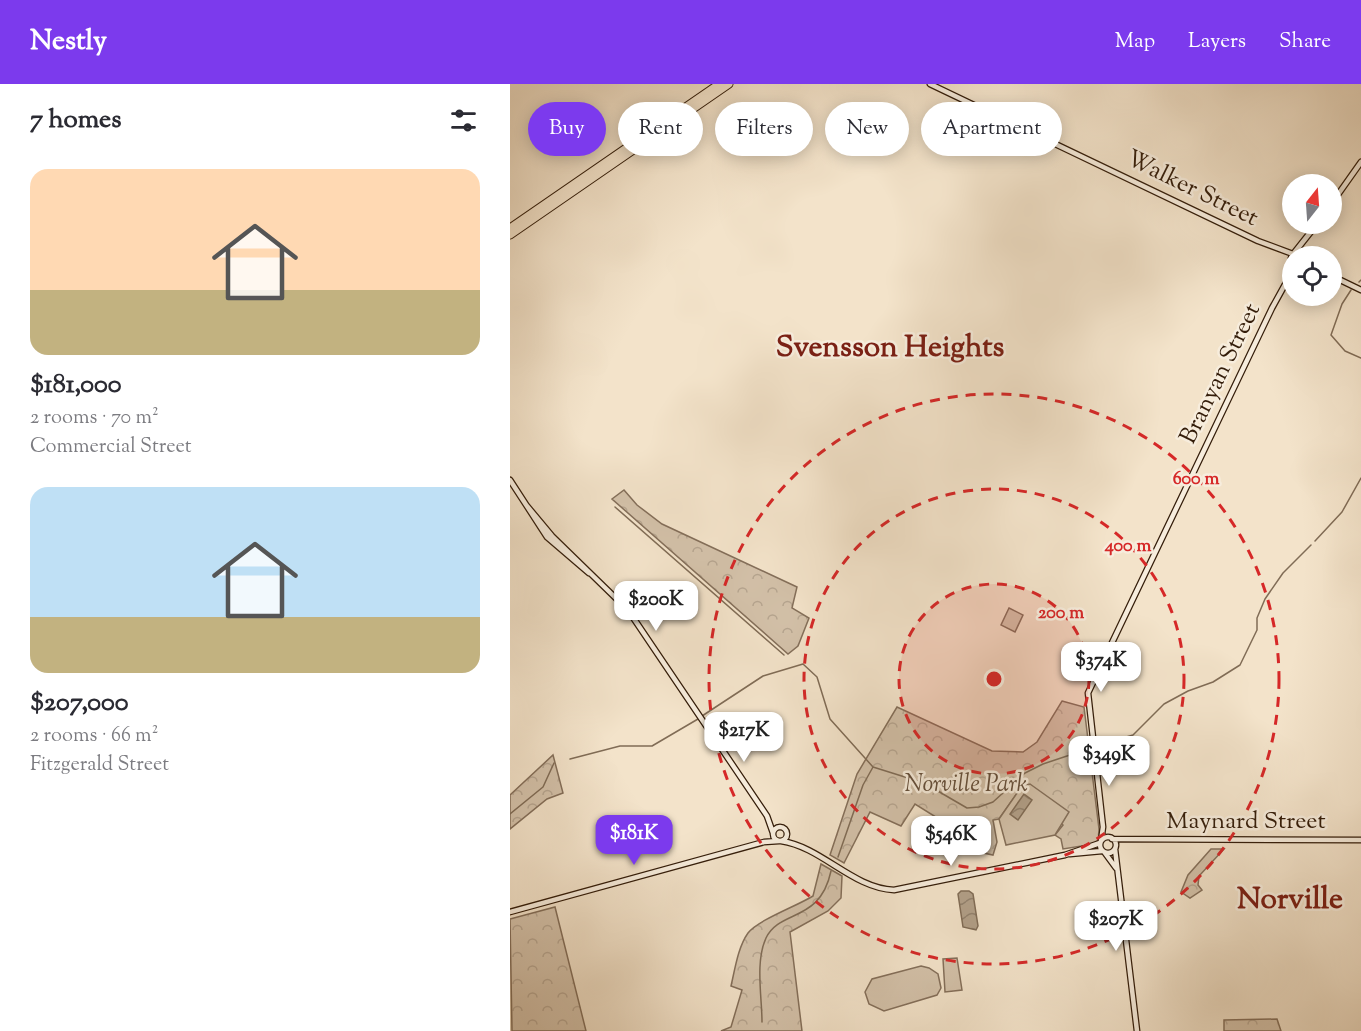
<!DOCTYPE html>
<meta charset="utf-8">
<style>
body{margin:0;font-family:"Sorts Mill Goudy",serif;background:#f2f2f3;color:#2b2b33;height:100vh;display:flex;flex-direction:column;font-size:22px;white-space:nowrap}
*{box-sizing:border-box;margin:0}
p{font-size:20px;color:#7c7c81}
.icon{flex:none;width:33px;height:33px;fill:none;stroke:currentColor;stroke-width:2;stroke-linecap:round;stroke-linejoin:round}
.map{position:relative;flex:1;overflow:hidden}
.details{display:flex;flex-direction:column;background:#fff;width:510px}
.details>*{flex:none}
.hud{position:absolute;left:18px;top:18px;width:570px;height:54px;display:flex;gap:12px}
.needle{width:39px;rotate:17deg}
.tools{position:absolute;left:772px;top:90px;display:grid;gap:12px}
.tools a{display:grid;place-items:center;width:60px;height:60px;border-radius:50%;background:#fff;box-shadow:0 3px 15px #0003;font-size:30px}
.price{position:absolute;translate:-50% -51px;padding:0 14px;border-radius:12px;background:#fff;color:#222;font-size:20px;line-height:39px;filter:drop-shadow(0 2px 3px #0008)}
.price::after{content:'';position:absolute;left:50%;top:36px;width:18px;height:14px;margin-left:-9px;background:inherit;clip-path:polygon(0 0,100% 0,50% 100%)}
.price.selected{background:#7c3aed;color:#fff}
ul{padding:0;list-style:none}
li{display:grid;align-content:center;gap:12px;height:318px;padding:0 30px}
li span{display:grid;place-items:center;height:186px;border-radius:18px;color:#555}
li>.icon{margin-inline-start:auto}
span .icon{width:108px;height:108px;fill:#fffc;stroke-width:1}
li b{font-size:26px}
h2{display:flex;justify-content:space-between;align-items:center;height:72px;padding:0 30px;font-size:26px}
.tag{padding:0 21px;border-radius:27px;background:#fff;box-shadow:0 3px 15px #0003;font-size:21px;line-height:54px}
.tag.selected{background:#7c3aed;color:#fff}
header{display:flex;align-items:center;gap:36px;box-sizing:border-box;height:84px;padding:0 30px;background:#7c3aed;color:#fff}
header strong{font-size:28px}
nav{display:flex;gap:33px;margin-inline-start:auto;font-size:21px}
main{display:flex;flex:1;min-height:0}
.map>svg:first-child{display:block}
.forest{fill:url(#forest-crowns);stroke:#846f5a;stroke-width:1.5}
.garden{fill:#d3c1a9;stroke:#846f5a;stroke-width:1.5}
.water{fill:url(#water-waves);stroke:#806c56;stroke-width:1.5}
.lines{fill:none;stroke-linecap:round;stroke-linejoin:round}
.stream{stroke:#806c56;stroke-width:1.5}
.secondary-casing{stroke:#341d0a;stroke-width:7}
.highway-casing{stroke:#341d0a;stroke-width:9}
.secondary{stroke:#f7eddd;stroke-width:4.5}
.highway{stroke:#f3e3ca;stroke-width:7}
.ring{fill:none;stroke:#d62828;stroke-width:3;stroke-dasharray:10 8}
.labels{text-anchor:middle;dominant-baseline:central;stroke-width:5;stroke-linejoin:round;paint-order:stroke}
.street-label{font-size:24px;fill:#341d0a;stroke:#f7eddd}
.park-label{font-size:24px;font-style:italic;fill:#644e3a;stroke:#f7eddd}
.district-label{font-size:30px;font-weight:bold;fill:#7a1f14;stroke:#f7eddd}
.centre{fill:#d62828;stroke:#f7eddd;stroke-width:3}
.ring-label{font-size:18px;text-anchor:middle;font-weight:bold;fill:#d62828;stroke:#f7eddd;stroke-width:5;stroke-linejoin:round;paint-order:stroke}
</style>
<header>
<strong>Nestly</strong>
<nav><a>Map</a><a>Layers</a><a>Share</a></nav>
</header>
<main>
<section class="details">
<h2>7 homes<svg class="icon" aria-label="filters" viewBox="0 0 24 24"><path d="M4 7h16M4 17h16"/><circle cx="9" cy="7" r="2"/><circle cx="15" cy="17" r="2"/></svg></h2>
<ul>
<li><span style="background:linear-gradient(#ffd9b3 65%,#c2b280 0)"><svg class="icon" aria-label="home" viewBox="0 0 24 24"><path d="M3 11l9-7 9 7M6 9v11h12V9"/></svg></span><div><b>$181,000</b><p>2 rooms · 70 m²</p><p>Commercial Street</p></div></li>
<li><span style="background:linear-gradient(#bfe0f5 70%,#c2b280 0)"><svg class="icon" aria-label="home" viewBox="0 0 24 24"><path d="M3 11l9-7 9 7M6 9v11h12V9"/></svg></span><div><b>$207,000</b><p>2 rooms · 66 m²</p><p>Fitzgerald Street</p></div></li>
</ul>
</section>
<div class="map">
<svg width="851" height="947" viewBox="0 0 851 947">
<defs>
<pattern id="forest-crowns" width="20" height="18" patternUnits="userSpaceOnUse" patternTransform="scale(1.5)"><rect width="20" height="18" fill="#d3c1a9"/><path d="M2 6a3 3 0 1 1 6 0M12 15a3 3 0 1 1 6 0" fill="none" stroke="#b6a590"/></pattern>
<pattern id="water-waves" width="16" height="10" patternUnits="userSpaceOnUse" patternTransform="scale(1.5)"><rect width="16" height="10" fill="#b2a089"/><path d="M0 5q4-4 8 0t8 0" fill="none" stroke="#92826e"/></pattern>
</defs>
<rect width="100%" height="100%" fill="#f3e3ca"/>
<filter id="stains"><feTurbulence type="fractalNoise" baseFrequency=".00333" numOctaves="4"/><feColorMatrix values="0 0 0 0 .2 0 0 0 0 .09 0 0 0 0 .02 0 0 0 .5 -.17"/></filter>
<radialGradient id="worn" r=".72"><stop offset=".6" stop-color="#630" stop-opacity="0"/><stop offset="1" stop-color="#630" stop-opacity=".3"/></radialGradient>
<path class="forest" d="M114 406 127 421 152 440 287 503 282 524 299 534 288 562 278 570 102 415Z
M552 617 574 623 589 745V755L584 760 553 765 551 755 545 751 553 741 512 702 489 735 483 736 487 758 483 771 469 768 466 758 405 720 391 742 360 728 334 779 320 771 347 690 387 623 482 667 513 668 527 658Z
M43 671 53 709 37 715 0 745V711Z
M701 765H714L689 792 688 801 692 806 680 814 671 808 678 791Z
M311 780 332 792 331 814 318 827 280 848 292 947H211L221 943 232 906 221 902C225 885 228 863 238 849 248 836 287 822 303 812Z
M45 823 76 947H2L0 835Z
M767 935 771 947H714V936Z"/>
<path class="garden" d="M499 524 513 531 505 548 491 541Z
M520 700 559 728 545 751 496 761 489 735 512 702Z
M447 874 452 906 435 908 433 875Z
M411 882 419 884 428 890 431 904 427 911 374 927 359 920 355 908 362 895Z"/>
<path class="water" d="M514 710 522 716 508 736 500 730Z
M451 807H459L463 810 468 842 466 846 453 843 448 810Z"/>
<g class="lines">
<path class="stream" d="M849 198 851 196
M841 206 832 220 821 251 835 267 851 274
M105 423 274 571
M805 457 832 428 851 394
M192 632 253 592 293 580 307 593 320 635 363 683 414 699 457 724 469 723 483 718 515 689 533 680 581 664
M586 662 623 651 654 620 678 607 703 598 730 581 747 546V534L755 515 773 489 801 461
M60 675 110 662H142L188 635
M0 730 33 703 44 679
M328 773 353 701 363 683
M252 938C252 913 245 878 256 854 270 825 310 839 321 787"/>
<defs>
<path id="secondary" d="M420 0 748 157 783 170
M822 119 851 78
M784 169 807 140
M783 178 781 174 783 170 788 169 792 172
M822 192 851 206
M0 396 37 453 79 489
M17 422 42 452 118 526 257 732 263 749
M263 750a7 7 0 1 1 14 0a7 7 0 1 1-14 0Z
M590 761a8 8 0 1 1 16 0a8 8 0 1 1-16 0Z
M602 755 851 756
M271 757C312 763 342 804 384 806L555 771 590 759
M591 757 593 743 578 609 762 224 783 186
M605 765 627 947
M595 769 606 784
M560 770 592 767
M0 828 254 758 269 757"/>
<path id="highway" d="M0 144 209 0
M0 151 219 0"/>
</defs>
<use href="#secondary" class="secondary-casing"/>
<use href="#highway" class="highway-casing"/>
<use href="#secondary" class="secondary"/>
<use href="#highway" class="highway"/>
</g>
<circle cx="484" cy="595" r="95" fill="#d62828" fill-opacity=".12"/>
<g class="ring">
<circle cx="484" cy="595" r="95"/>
<circle cx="484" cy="595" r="190"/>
<circle cx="484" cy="595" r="285"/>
</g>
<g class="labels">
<g class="street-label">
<text transform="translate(682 105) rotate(26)">Walker Street</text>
<text transform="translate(711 290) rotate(-64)">Branyan Street</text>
<text x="736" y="738">Maynard Street</text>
</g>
<g class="park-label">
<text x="456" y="701">Norville Park</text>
</g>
<g class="district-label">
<text x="380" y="264">Svensson Heights</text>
<text x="780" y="816">Norville</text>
</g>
</g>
<circle cx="484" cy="595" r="9" class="centre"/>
<g class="ring-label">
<text x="686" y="400">600 m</text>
<text x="618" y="467">400 m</text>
<text x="551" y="534">200 m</text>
</g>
<rect width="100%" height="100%" filter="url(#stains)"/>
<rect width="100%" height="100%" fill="url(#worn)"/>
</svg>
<div class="tools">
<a><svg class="needle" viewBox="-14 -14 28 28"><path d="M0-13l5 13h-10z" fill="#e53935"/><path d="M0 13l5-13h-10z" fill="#7c7c81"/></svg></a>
<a><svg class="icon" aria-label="locate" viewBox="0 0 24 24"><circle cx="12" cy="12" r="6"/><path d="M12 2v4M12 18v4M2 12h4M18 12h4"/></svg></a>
</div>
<b class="price" style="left:146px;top:548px">$200K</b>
<b class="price" style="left:591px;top:609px">$374K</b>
<b class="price" style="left:234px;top:679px">$217K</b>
<b class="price" style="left:599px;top:703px">$349K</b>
<b class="price selected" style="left:124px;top:782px">$181K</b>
<b class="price" style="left:441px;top:783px">$546K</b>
<b class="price" style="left:606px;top:868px">$207K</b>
<div class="hud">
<a class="tag selected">Buy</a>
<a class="tag">Rent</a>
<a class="tag">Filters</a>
<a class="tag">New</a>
<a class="tag">Apartment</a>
</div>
</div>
</main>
